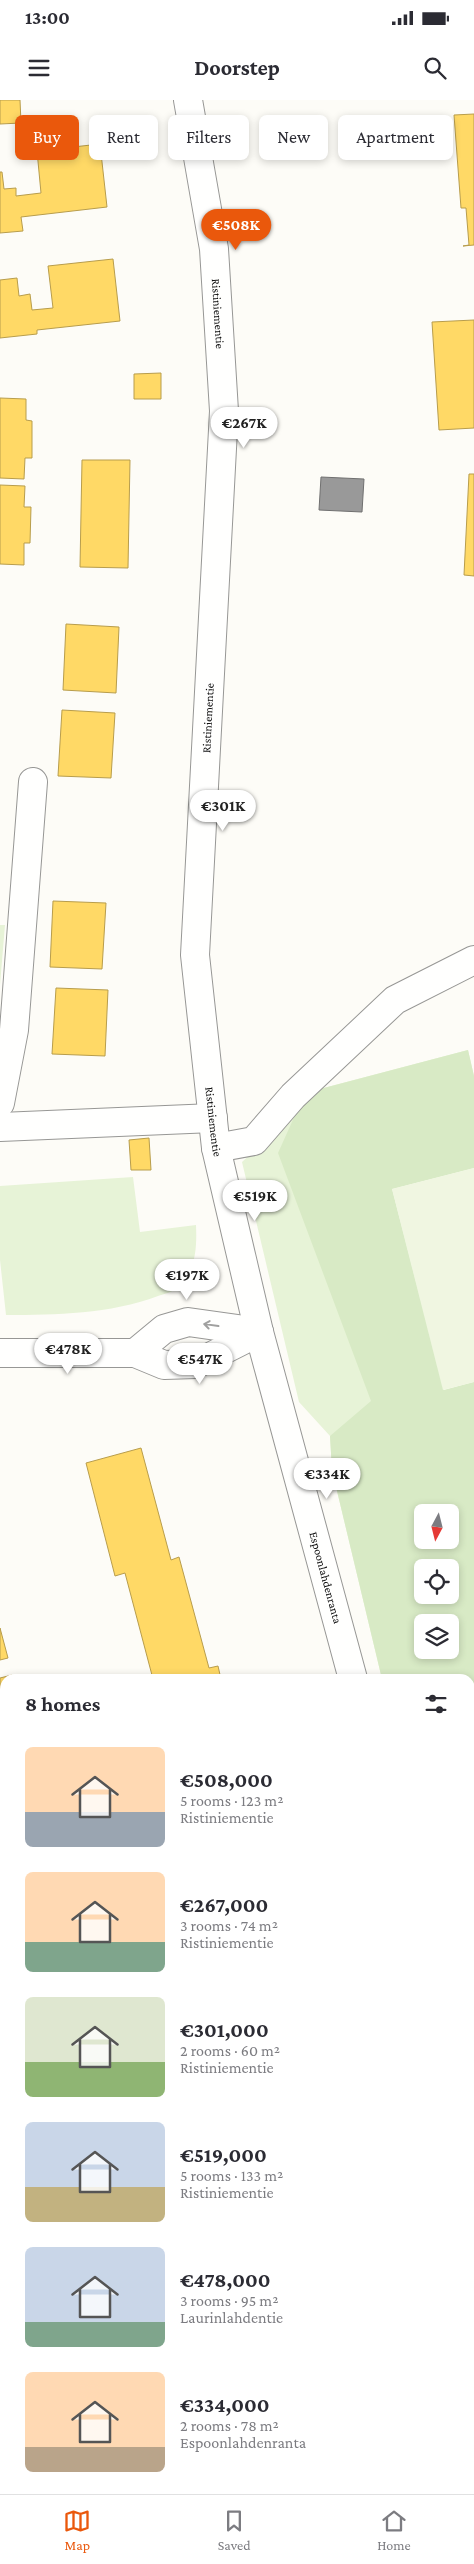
<!DOCTYPE html>
<meta charset="utf-8">
<style>
body{margin:0;font-family:"Crimson Pro",serif;background:#f2f2f3;color:#2b2b33;height:100vh;display:flex;flex-direction:column;font-size:19px;white-space:nowrap}
*{box-sizing:border-box;margin:0}
p{font-size:16px;color:#7c7c81}
.icon{flex:none;width:28px;height:28px;fill:none;stroke:currentColor;stroke-width:2;stroke-linecap:round;stroke-linejoin:round}
.map{position:relative;flex:1;overflow:hidden}
.sheet{position:absolute;left:0px;top:1574px;width:475px;height:821px;display:flex;flex-direction:column;background:#fff;border-radius:15px 15px 0 0;box-shadow:0 2px 8px #0003}
.sheet>*{flex:none}
.guide{position:absolute;left:15px;top:15px;width:445px;height:45px;display:flex;gap:10px}
.needle{width:32px;rotate:187deg}
.buttons{position:absolute;left:414px;top:1404px;display:grid;gap:10px}
.buttons a{display:grid;place-items:center;width:45px;height:45px;border-radius:8px;background:#fff;box-shadow:0 2px 8px #0003;font-size:25px}
.price{position:absolute;translate:-50% -42px;padding:0 11px;border-radius:18px;background:#fff;color:#222;font-size:16px;line-height:32px;filter:drop-shadow(0 1px 2px #0008)}
.price::after{content:'';position:absolute;left:50%;top:30px;width:15px;height:11px;margin-left:-8px;background:inherit;clip-path:polygon(0 0,100% 0,50% 100%)}
.price.active{background:#ea580c;color:#fff}
ul{padding:0;list-style:none}
li{display:flex;align-items:center;gap:15px;height:125px;padding:0 25px}
li span{display:grid;place-items:center;flex:none;width:140px;height:100px;border-radius:8px;color:#555}
li>.icon{margin-inline-start:auto}
span .icon{width:60px;height:60px;fill:#fffc;stroke-width:1}
li b{font-size:21px}
h2{display:flex;justify-content:space-between;align-items:center;height:60px;padding:0 25px;font-size:21px}
.tag{padding:0 18px;border-radius:8px;background:#fff;box-shadow:0 2px 8px #0003;font-size:18px;line-height:45px}
.tag.active{background:#ea580c;color:#fff}
.status{display:flex;justify-content:space-between;align-items:center;height:35px;padding:0 25px;background:#fff;direction:ltr}
.status svg{height:14px;fill:currentColor}
header{display:flex;justify-content:space-between;align-items:center;height:65px;padding:0 25px;background:#fff;font-size:22px;font-weight:700}
.dock{display:flex;justify-content:space-around;align-items:center;height:70px;border-top:1px solid #e1e1e2;background:#fff;font-size:14px;color:#7c7c81}
.dock a{display:grid;justify-items:center;gap:2px}
.dock .active{color:#ea580c}
.map>svg:first-child{display:block}
.green{fill:#e7f3d7;fill-rule:evenodd}
.forest{fill:#d8eac5;fill-rule:evenodd}
.pitch{fill:#f0f6e1}
.homes{fill:#ffd966;stroke:#b89d4c}
.industry{fill:#999;stroke:#707070}
.lines{fill:none;stroke-linecap:round;stroke-linejoin:round}
.stream{stroke:#cde8f7;stroke-width:11}
.minor-casing{stroke:#979795;stroke-width:30}
.minor{stroke:#fffffe;stroke-width:28}
.oneway{stroke:#a0a09f}
.labels{text-anchor:middle;dominant-baseline:central;stroke-width:5;stroke-linejoin:round;paint-order:stroke}
.street-label{font-size:12px;fill:#111;stroke:#fff}
</style>
<div class="status"><b>13:00</b><svg viewBox="0 0 49 12"><path d="M0 12V9h3v3zM5 12V6h3v6zM10 12V3h3v9zM15 12V0h3v12zM26 1h20v11H26zM47 4h2v5h-2z"/></svg></div>
<header><svg class="icon" aria-label="menu" viewBox="0 0 24 24"><path d="M4 6h16M4 12h16M4 18h16"/></svg>Doorstep<svg class="icon" aria-label="search" viewBox="0 0 24 24"><circle cx="10" cy="10" r="6"/><path d="M15 15l6 6"/></svg></header>
<div class="map">
<svg width="474" height="2394" viewBox="0 0 474 2394">
<rect width="100%" height="100%" fill="#fdfcf7"/>
<path class="green" d="M0 825H5L0 885Z
M468 950 474 976V1068L392 1089 444 1290 474 1282V1794L470 1787V1579H382L332 1370 330 1336 299 1302 242 1062 256 1049 293 996ZM422 1412H450V1440H422ZM422 1468H450V1495H422ZM422 1522H450V1550H422Z
M133 1077 140 1132 196 1125C197 1148 196 1173 176 1189 172 1192 164 1194 158 1196 110 1214 56 1215 6 1215L0 1160V1086Z
M5 2168V2390H60L61 2394H0V2169Z
M470 2236 474 2252V2394H470L469 2390Z"/>
<path class="forest" d="M468 950 474 976V1068L392 1089 444 1290 474 1282V1794L470 1787V1579H382L332 1370 330 1336 371 1301 278 1053 305 993ZM422 1412H450V1440H422ZM422 1468H450V1495H422ZM422 1522H450V1550H422Z
M5 2168V2347L0 2349V2169Z"/>
<path class="pitch" d="M474 1068V1282L443 1290 392 1089Z"/>
<path class="homes" d="M0 0H20L21 23 0 24Z
M474 14V145L463 146 469 145 466 108H461L454 15Z
M100 44 107 107 21 117 23 131 0 133V72H2L4 89 16 88V96L41 93 37 51Z
M113 159 120 221 37 230V234L0 238V180L17 178 19 196 30 194 32 210 53 208 48 166Z
M474 220V328L439 330 432 222Z
M161 273V299H134V274Z
M0 298 26 299V320L32 321V358H25L24 379 0 378Z
M82 360H130L128 468 80 467Z
M469 374H474V476L464 475Z
M0 385 25 386 24 407H31L30 443H24V465L0 464Z
M66 524 119 527 116 593 63 590Z
M62 610 115 613 111 678 58 676Z
M53 801 106 803 102 869 50 867Z
M56 888 108 890 105 956 52 954Z
M149 1038 151 1070H131L129 1040Z
M141 1348 171 1460 179 1457 209 1568 218 1566 221 1579H153L125 1473 115 1476 86 1363Z
M0 1528 8 1558 0 1560Z
M12 1575 13 1579H5V1738L0 1720V1578Z"/>
<path class="industry" d="M321 377 364 379 362 412 319 410Z"/>
<g class="lines">
<path class="stream" d="M0 2207 5 2206"/>
<defs>
<g id="minor">
<path id="s1" d="M188 0 214 149 224 311 195 855 216 1048 259 1232 353 1579"/>
<path d="M0 1003 14 930 33 682"/>
<path d="M0 1027 213 1018"/>
<path d="M216 1048 254 1041 293 996 395 900 474 860"/>
<path d="M0 1253H135L164 1265 196 1264 259 1232"/>
<path d="M135 1253 164 1229 188 1222 259 1232"/>
<path d="M470 2045 474 2060"/>
<path d="M0 2136 5 2134"/>
</g>
</defs>
<use href="#minor" class="minor-casing"/>
<use href="#minor" class="minor"/>
</g>
<defs><path id="oneway-shaft" d="M-6 0H5M1.5-3L5.5 0L1.5 3" fill="none" stroke-width="1.6" stroke-linecap="round" stroke-linejoin="round" transform="scale(1.25)"/></defs>
<use class="oneway" href="#oneway-shaft" transform="translate(211 1225) rotate(-172)"/>
<g class="labels">
<g class="street-label">
<text stroke="none"><textPath href="#s1" startOffset="216">Ristiniementie</textPath></text>
<text transform="translate(208 618) rotate(-87)">Ristiniementie</text>
<text stroke="none"><textPath href="#s1" startOffset="1026">Ristiniementie</textPath></text>
<text stroke="none"><textPath href="#s1" startOffset="1496">Espoonlahdenranta</textPath></text>
</g>
</g>
</svg>
<div class="buttons">
<a><svg class="needle" viewBox="-14 -14 28 28"><path d="M0-13l5 13h-10z" fill="#e53935"/><path d="M0 13l5-13h-10z" fill="#7c7c81"/></svg></a>
<a><svg class="icon" aria-label="locate" viewBox="0 0 24 24"><circle cx="12" cy="12" r="6"/><path d="M12 2v4M12 18v4M2 12h4M18 12h4"/></svg></a>
<a><svg class="icon" aria-label="layers" viewBox="0 0 24 24"><path d="M12 4l9 5-9 5-9-5zM3 14l9 5 9-5"/></svg></a>
</div>
<b class="price active" style="left:236px;top:151px">€508K</b>
<b class="price" style="left:244px;top:349px">€267K</b>
<b class="price" style="left:223px;top:732px">€301K</b>
<b class="price" style="left:255px;top:1122px">€519K</b>
<b class="price" style="left:187px;top:1201px">€197K</b>
<b class="price" style="left:68px;top:1275px">€478K</b>
<b class="price" style="left:200px;top:1285px">€547K</b>
<b class="price" style="left:327px;top:1400px">€334K</b>
<div class="guide">
<a class="tag active">Buy</a>
<a class="tag">Rent</a>
<a class="tag">Filters</a>
<a class="tag">New</a>
<a class="tag">Apartment</a>
</div>
<section class="sheet">
<h2>8 homes<svg class="icon" aria-label="filters" viewBox="0 0 24 24"><path d="M4 7h16M4 17h16"/><circle cx="9" cy="7" r="2"/><circle cx="15" cy="17" r="2"/></svg></h2>
<ul>
<li><span style="background:linear-gradient(#ffd9b3 65%,#9aa5b1 0)"><svg class="icon" aria-label="home" viewBox="0 0 24 24"><path d="M3 11l9-7 9 7M6 9v11h12V9"/></svg></span><div><b>€508,000</b><p>5 rooms · 123 m²</p><p>Ristiniementie</p></div></li>
<li><span style="background:linear-gradient(#ffd9b3 70%,#7fa58c 0)"><svg class="icon" aria-label="home" viewBox="0 0 24 24"><path d="M3 11l9-7 9 7M6 9v11h12V9"/></svg></span><div><b>€267,000</b><p>3 rooms · 74 m²</p><p>Ristiniementie</p></div></li>
<li><span style="background:linear-gradient(#dfe7d0 65%,#8fb573 0)"><svg class="icon" aria-label="home" viewBox="0 0 24 24"><path d="M3 11l9-7 9 7M6 9v11h12V9"/></svg></span><div><b>€301,000</b><p>2 rooms · 60 m²</p><p>Ristiniementie</p></div></li>
<li><span style="background:linear-gradient(#c9d6e8 65%,#c2b280 0)"><svg class="icon" aria-label="home" viewBox="0 0 24 24"><path d="M3 11l9-7 9 7M6 9v11h12V9"/></svg></span><div><b>€519,000</b><p>5 rooms · 133 m²</p><p>Ristiniementie</p></div></li>
<li><span style="background:linear-gradient(#c9d6e8 75%,#7fa58c 0)"><svg class="icon" aria-label="home" viewBox="0 0 24 24"><path d="M3 11l9-7 9 7M6 9v11h12V9"/></svg></span><div><b>€478,000</b><p>3 rooms · 95 m²</p><p>Laurinlahdentie</p></div></li>
<li><span style="background:linear-gradient(#ffd9b3 75%,#b9a48a 0)"><svg class="icon" aria-label="home" viewBox="0 0 24 24"><path d="M3 11l9-7 9 7M6 9v11h12V9"/></svg></span><div><b>€334,000</b><p>2 rooms · 78 m²</p><p>Espoonlahdenranta</p></div></li>
</ul>
</section>
</div>
<nav class="dock">
<a class="active"><svg class="icon" aria-label="map" viewBox="0 0 24 24"><path d="M3 6l6-2 6 2 6-2v14l-6 2-6-2-6 2zM9 4v14M15 6v14"/></svg>Map</a>
<a><svg class="icon" aria-label="saved" viewBox="0 0 24 24"><path d="M7 4h10v16l-5-4-5 4z"/></svg>Saved</a>
<a><svg class="icon" aria-label="home" viewBox="0 0 24 24"><path d="M3 11l9-7 9 7M6 9v11h12V9"/></svg>Home</a>
</nav>
